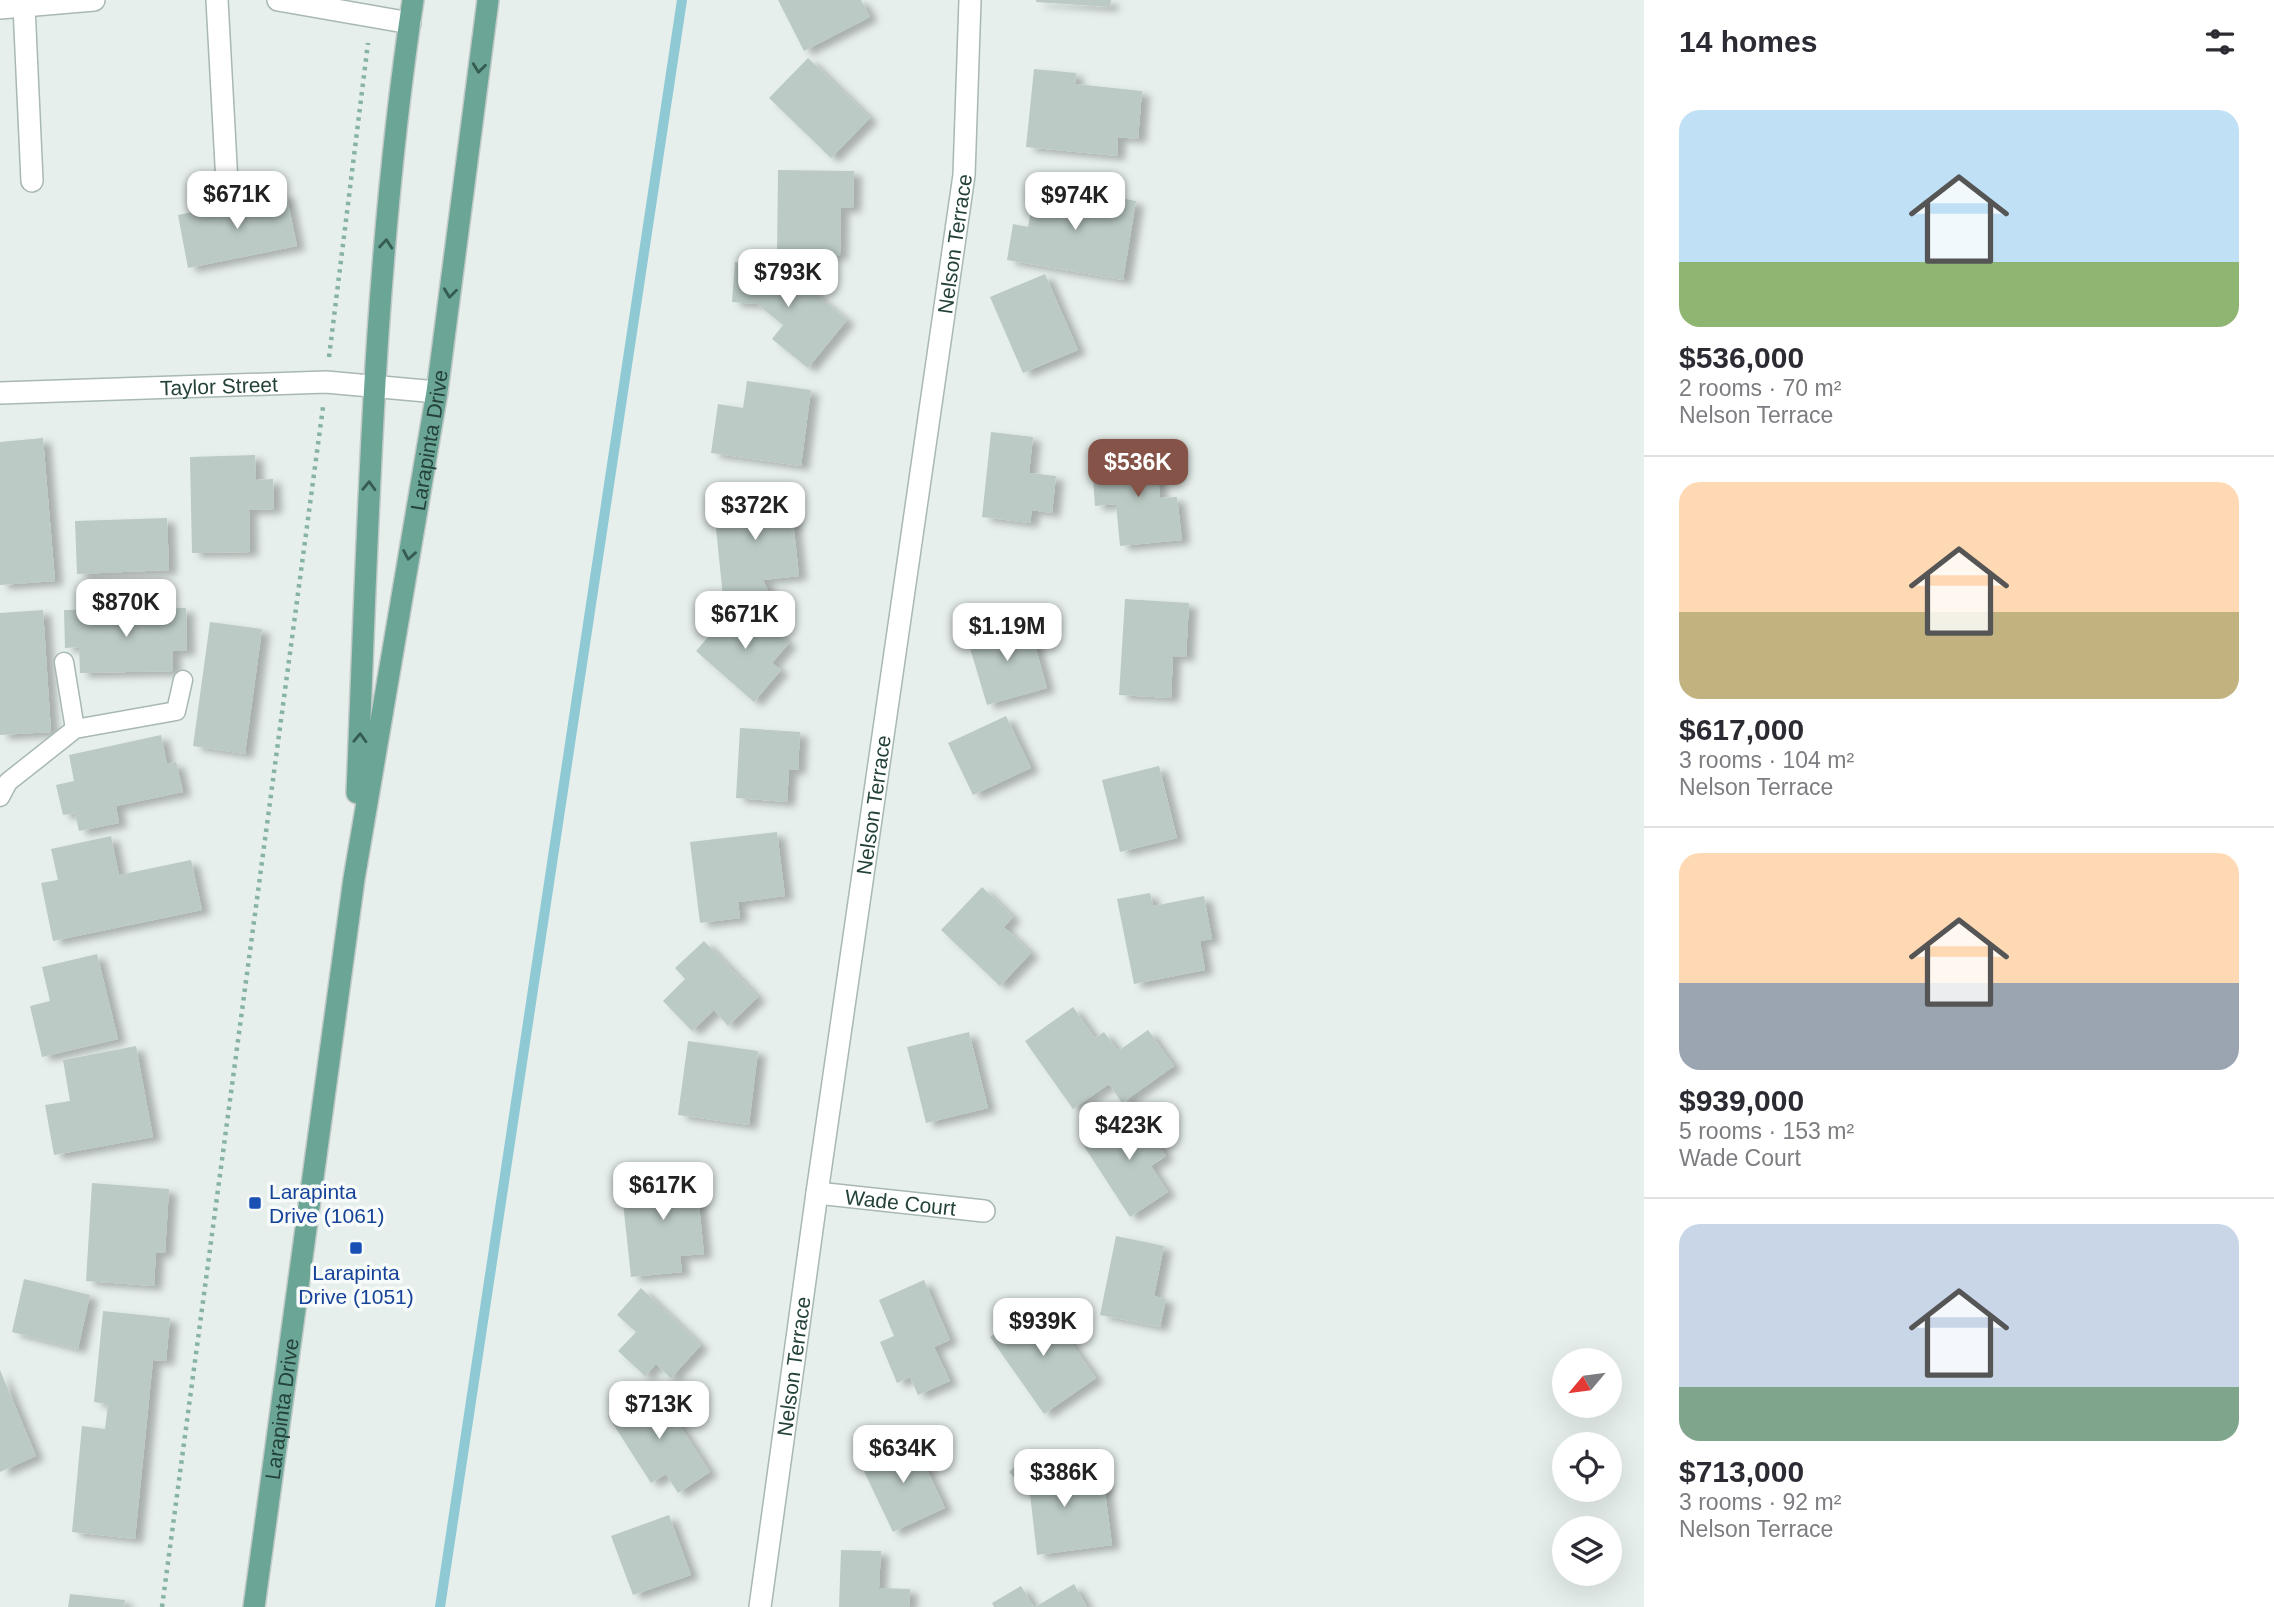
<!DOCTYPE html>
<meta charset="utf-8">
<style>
body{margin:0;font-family:Helvetica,sans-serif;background:#f2f2f3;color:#2b2b33;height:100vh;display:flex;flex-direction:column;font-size:26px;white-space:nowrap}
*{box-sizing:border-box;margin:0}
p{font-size:23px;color:#7c7c81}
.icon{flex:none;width:38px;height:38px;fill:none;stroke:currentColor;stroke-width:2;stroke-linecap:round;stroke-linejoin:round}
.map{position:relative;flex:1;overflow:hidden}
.details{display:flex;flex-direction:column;background:#fff;width:630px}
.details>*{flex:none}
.needle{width:46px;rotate:241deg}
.controls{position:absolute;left:1552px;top:1348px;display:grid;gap:14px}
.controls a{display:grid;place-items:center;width:70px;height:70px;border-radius:50%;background:#fff;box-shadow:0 7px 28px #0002;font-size:35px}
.price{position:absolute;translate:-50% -60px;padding:0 16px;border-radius:14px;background:#fff;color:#222;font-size:23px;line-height:46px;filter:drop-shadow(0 2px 4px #0008)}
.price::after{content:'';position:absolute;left:50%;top:42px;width:21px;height:16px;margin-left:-10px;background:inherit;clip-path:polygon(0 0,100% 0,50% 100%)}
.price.current{background:#855347;color:#fff}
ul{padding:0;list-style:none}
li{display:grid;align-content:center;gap:14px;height:371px;padding:0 35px}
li+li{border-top:2px solid #e1e1e2}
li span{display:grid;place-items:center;height:217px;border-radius:21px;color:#555}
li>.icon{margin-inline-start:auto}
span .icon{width:126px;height:126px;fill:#fffc;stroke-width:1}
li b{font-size:30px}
h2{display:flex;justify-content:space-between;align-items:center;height:84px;padding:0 35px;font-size:30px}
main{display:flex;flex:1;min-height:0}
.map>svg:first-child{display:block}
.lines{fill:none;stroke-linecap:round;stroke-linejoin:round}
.stream{stroke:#8ec9d4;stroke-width:10}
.building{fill:#bbcac4;filter:url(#shadow)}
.service-casing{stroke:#a8b8b2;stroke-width:21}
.minor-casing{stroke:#a8b8b2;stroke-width:24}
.primary-casing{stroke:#c2cac8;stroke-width:24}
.path{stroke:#86b3a5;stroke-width:4.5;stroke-dasharray:3.5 5;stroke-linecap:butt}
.service{stroke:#fff;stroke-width:18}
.minor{stroke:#fff;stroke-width:21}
.primary{stroke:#6aa596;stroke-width:21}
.oneway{stroke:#365b51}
.transit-dot{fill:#1a4fb4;stroke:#f7fbf9;stroke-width:2.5}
.labels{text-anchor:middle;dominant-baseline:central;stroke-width:7;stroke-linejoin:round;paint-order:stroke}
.street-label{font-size:21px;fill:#24423a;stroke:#f7fbf9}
.transit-label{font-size:21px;fill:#164399;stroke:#f7fbf9;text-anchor:start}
</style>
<main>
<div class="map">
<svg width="1644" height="1607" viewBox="0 0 1644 1607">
<defs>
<filter id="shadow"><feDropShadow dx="8" dy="4.5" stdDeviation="3.5" flood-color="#0004"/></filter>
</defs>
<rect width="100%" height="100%" fill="#e6efeb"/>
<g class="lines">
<path class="stream" d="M440 1607 682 0"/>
</g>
<path class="building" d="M778 0H861L870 17 804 51Z
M1036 0H1111L1110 7 1036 2Z
M808 58 870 118 831 158 769 98Z
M1034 69 1076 73 1075 84 1142 91 1138 139 1118 137 1117 156 1026 147Z
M778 170 854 171 853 208H841L840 256 777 255Z
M1036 183 1136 201 1123 280 1007 260 1013 224 1028 227Z
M286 193 297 246 188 268 178 215Z
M735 262 780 265 847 320 808 368 772 339 783 325 757 304 732 302Z
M1045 274 1078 350 1023 373 990 297Z
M747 381 811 390 801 466 711 453 718 404 743 408Z
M991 432 1033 437 1029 473 1056 476 1052 513 1032 510 1030 523 982 517Z
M43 438 55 581 0 585V442Z
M1156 450 1160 498 1177 497 1182 540 1120 546 1116 504 1095 506 1093 478 1103 477 1101 456Z
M255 455 256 480 273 479 274 509 249 510 250 552 192 553 190 457Z
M790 492 799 576 763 580 769 593 723 597 713 499Z
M167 518 169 570 77 574 75 521Z
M1125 599 1189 603 1186 657 1173 656 1171 698 1119 695Z
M740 600 789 643 772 663 781 670 754 702 696 651Z
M186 608 187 651H173V671L80 673 79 647 65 648 64 610Z
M43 610 51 732 0 735V613Z
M1028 621 1047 688 987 705 967 638Z
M210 622 262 629 245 754 193 746Z
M1006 716 1031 768 973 795 948 743Z
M740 728 800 732 798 770H789L787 802 736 798Z
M161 735 167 764 176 762 183 792 116 806 119 823 79 831 75 813 63 815 56 785 74 781 69 755Z
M1159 766 1177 838 1120 852 1102 780Z
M777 832 785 896 738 902 740 918 700 923 690 842Z
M111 836 119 875 191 860 202 910 53 941 41 883 58 880 51 849Z
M982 887 1013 917 1004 927 1031 953 1000 986 941 930Z
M1150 893 1153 906 1204 896 1212 939 1200 941 1205 970 1134 984 1117 899Z
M704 941 758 997 728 1026 714 1010 692 1031 663 1001 685 979 675 968Z
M97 954 118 1039 42 1057 30 1006 50 1001 42 967Z
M1073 1007 1095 1038 1104 1032 1118 1051 1148 1030 1174 1066 1122 1103 1109 1084 1073 1109 1025 1041Z
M969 1032 988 1108 926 1123 907 1047Z
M688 1041 758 1051 749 1125 678 1115Z
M136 1046 153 1137 54 1155 45 1105 70 1101 63 1060Z
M1136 1109 1166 1156 1151 1166 1168 1192 1130 1217 1082 1143Z
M695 1166 704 1254 680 1256 682 1272 631 1277 621 1184 657 1181 656 1169Z
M92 1183 169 1189 165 1253H156L154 1286 86 1281Z
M1116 1236 1164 1246 1154 1296 1166 1299 1160 1327 1100 1315Z
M24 1279 90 1295 78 1349 12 1332Z
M924 1280 950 1340 934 1347 950 1381 918 1395 910 1377 897 1383 880 1342 894 1336 879 1300Z
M641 1288 701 1345 671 1378 656 1364 645 1376 618 1351 636 1332 617 1315Z
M1041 1301 1096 1378 1044 1414 990 1337Z
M103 1311 170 1318 166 1361 153 1360 135 1539 72 1532 82 1426 105 1429 108 1404 94 1402Z
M0 1370 36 1456 0 1472Z
M654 1386 710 1472 678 1493 666 1474 651 1483 608 1416Z
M912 1438 945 1508 893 1532 860 1463Z
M1031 1451 1060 1482 1103 1476 1112 1545 1037 1555 1030 1494 1009 1472Z
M669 1515 691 1575 633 1595 611 1536Z
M841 1550 881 1551 879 1588 910 1589 909 1607H839Z
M1074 1584 1087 1607H1035Z
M1021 1586 1034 1607H994L992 1603Z
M70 1594 125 1600 124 1607H68Z"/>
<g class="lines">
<defs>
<path id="service" d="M64 662 75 729
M0 797 8 782 75 729 176 711 183 680"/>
<g id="minor">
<path d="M217 0 227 183"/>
<path d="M278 0 410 23"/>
<path d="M24 6 32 181"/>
<path d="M0 8 94 0"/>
<path id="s1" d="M0 393 326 382 437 392"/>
<path id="s2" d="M817 1193 984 1211"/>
<path id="s3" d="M760 1607 817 1193 964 175 970 0"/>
</g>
<g id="primary">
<path d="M357 793C368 529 373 263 413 0"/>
<path id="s4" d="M254 1607 354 879 437 392 488 0"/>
</g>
</defs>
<use href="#service" class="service-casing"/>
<use href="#minor" class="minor-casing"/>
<use href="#primary" class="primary-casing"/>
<path class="path" d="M329 357 368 43
M162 1607 323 407"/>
<use href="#service" class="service"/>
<use href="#minor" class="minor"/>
<use href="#primary" class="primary"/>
</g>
<defs><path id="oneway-chevron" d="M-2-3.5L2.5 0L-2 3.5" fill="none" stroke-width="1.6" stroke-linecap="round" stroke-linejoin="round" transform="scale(1.75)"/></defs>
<g class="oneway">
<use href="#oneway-chevron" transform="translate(479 68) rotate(97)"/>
<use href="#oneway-chevron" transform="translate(386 244) rotate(-85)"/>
<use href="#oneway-chevron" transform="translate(450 293) rotate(97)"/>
<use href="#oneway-chevron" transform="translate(369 486) rotate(-88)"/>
<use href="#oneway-chevron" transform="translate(409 555) rotate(100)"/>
<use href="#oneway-chevron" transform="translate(360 738) rotate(-88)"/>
</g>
<g class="transit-dot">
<rect x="248" y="1196" width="14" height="14" rx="3.5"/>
<rect x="349" y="1241" width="14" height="14" rx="3.5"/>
</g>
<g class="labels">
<g class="street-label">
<text stroke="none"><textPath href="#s3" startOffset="1377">Nelson Terrace</textPath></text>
<text stroke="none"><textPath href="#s1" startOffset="219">Taylor Street</textPath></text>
<text stroke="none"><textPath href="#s4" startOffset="1180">Larapinta Drive</textPath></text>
<text stroke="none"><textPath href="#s3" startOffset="810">Nelson Terrace</textPath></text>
<text stroke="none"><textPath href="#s2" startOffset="84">Wade Court</textPath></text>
<text stroke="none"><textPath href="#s3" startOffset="243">Nelson Terrace</textPath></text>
<text stroke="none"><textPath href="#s4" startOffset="200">Larapinta Drive</textPath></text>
</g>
<g class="transit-label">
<text x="269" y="1191">Larapinta<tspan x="269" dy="24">Drive (1061)</tspan></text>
<text x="356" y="1272" text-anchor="middle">Larapinta<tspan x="356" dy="24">Drive (1051)</tspan></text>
</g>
</g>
</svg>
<div class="controls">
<a><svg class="needle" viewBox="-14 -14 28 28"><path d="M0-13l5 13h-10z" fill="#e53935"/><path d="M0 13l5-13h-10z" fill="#7c7c81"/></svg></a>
<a><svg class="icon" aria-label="locate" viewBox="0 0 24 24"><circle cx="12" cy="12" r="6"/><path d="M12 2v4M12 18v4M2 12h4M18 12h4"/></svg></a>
<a><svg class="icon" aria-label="layers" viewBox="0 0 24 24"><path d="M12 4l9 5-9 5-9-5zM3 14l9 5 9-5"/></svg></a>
</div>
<b class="price" style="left:237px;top:231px">$671K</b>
<b class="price" style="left:1075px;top:232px">$974K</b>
<b class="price" style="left:788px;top:309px">$793K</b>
<b class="price current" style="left:1138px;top:499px">$536K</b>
<b class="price" style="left:755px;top:542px">$372K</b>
<b class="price" style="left:126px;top:639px">$870K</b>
<b class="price" style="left:745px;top:651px">$671K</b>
<b class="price" style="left:1007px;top:663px">$1.19M</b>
<b class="price" style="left:1129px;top:1162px">$423K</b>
<b class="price" style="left:663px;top:1222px">$617K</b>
<b class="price" style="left:1043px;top:1358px">$939K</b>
<b class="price" style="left:659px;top:1441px">$713K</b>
<b class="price" style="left:903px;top:1485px">$634K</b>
<b class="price" style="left:1064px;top:1509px">$386K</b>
</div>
<section class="details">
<h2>14 homes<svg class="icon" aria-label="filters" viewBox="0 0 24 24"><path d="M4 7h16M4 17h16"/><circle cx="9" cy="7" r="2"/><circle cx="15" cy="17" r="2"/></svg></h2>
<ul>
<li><span style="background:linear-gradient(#bfe0f5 70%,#8fb573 0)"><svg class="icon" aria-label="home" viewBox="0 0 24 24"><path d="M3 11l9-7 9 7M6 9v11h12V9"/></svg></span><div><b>$536,000</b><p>2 rooms · 70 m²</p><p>Nelson Terrace</p></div></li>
<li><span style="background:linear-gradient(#ffd9b3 60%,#c2b280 0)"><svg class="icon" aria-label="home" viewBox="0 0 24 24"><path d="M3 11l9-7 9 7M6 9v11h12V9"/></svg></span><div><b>$617,000</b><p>3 rooms · 104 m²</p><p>Nelson Terrace</p></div></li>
<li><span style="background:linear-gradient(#ffd9b3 60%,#9aa5b1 0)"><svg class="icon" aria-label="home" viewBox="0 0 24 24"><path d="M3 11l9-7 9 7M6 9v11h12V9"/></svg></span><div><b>$939,000</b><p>5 rooms · 153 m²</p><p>Wade Court</p></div></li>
<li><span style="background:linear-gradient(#c9d6e8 75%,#7fa58c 0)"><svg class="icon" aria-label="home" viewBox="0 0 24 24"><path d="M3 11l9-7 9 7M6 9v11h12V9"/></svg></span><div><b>$713,000</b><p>3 rooms · 92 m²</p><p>Nelson Terrace</p></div></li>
</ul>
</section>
</main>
